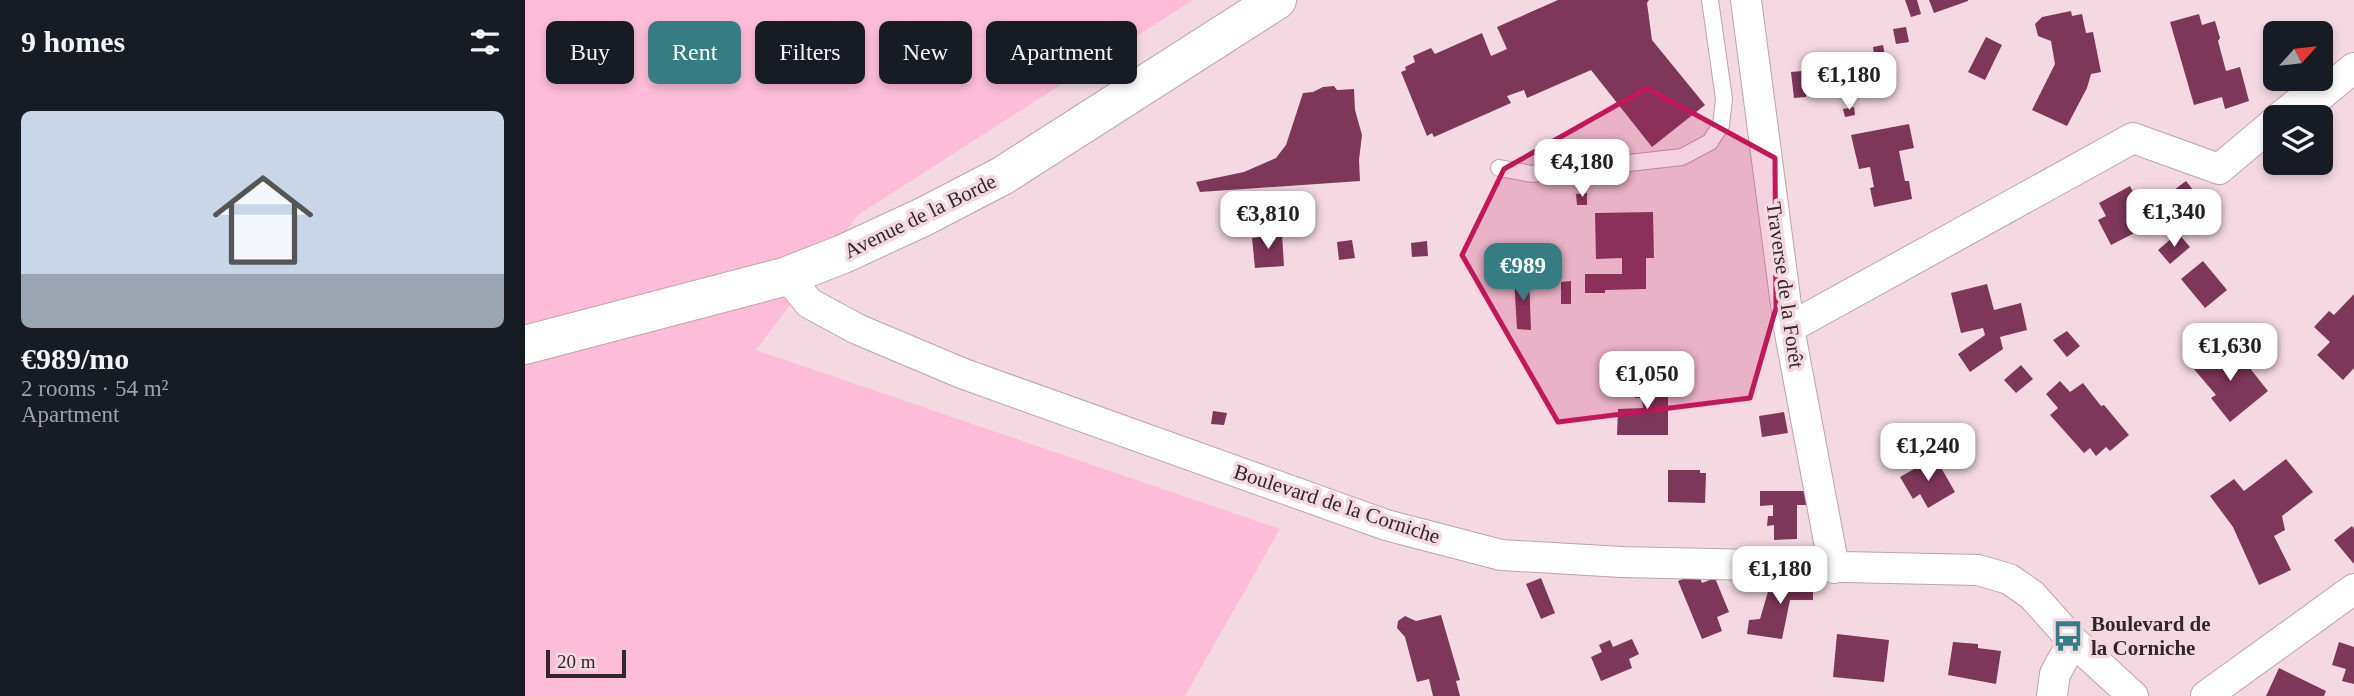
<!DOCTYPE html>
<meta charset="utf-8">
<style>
body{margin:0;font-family:"Times New Roman",serif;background:#20242c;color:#f1f3f6;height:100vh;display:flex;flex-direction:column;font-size:26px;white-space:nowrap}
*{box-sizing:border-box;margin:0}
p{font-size:23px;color:#9ea1a6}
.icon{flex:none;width:38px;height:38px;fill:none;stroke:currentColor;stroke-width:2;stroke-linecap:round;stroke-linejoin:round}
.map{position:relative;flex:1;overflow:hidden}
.sheet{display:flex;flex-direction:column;background:#171b24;width:525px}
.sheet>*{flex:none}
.guide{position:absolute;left:21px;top:21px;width:665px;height:63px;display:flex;gap:14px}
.needle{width:46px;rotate:63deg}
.buttons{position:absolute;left:1738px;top:21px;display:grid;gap:14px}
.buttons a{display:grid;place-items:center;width:70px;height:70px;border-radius:10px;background:#171b24;box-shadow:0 4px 10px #0003;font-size:35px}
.scale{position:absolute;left:21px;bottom:18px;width:80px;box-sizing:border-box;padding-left:7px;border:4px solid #31272b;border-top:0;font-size:19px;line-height:24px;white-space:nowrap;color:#31272b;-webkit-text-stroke:5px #f4d9e3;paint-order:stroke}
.price{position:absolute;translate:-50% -60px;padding:0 16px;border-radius:14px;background:#fff;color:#222;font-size:23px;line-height:46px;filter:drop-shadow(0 2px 4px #0008)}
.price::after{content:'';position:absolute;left:50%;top:42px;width:21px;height:16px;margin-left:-10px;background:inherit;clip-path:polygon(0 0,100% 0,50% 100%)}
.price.selected{background:#357d83;color:#fff}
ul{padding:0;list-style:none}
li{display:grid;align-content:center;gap:14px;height:371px;padding:0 21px}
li+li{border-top:2px solid #363941}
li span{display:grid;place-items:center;height:217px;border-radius:10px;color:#555}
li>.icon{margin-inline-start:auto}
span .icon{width:126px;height:126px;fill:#fffc;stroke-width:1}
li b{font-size:30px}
h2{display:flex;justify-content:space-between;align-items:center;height:84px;padding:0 21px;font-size:30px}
.chip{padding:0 24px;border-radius:10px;background:#171b24;box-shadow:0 4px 10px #0003;font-size:24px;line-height:63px}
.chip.selected{background:#357d83;color:#fff}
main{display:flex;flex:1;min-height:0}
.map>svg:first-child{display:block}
.green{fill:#fdbdd8}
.building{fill:#7d3759}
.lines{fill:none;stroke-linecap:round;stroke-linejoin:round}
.service-casing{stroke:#bca3ad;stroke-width:18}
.minor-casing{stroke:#bca3ad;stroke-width:32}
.tertiary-casing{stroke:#bca3ad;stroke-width:40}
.service{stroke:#fff;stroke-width:16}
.minor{stroke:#fff;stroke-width:30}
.tertiary{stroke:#fff;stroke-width:38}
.marked{fill:#c2185b;fill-opacity:0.2;stroke:#c2185b;stroke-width:5;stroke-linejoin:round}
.labels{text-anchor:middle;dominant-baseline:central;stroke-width:7;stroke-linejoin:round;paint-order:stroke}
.street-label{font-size:21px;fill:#31272b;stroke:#f4d9e3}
.poi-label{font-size:21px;font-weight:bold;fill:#31272b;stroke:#f4d9e3;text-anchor:start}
</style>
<main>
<section class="sheet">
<h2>9 homes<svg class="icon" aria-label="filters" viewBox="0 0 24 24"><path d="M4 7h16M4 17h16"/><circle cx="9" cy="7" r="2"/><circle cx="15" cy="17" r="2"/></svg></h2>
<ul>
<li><span style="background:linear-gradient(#c9d6e8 75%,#9aa5b1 0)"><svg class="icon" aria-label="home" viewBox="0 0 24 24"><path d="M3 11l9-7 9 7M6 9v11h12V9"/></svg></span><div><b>€989/mo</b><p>2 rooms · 54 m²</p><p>Apartment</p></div></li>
</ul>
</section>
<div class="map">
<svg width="1829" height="696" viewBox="0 0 1829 696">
<rect width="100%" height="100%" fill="#f4d9e3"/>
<path class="green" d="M0 0H668L333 215 231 350 755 529 660 696H0Z"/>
<path class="building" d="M1033 0H1124L1122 3 1127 40 1180 105 1127 147 1066 70 1002 98 999 90 982 96 986 103 909 137 907 133 902 136 876 72 881 70 880 67 890 62 888 56 906 48 910 54 957 33 966 56 982 49 972 27Z
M1380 0H1392L1396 14 1386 17Z
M1404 0H1443V1L1409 13Z
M1546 11 1547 16 1557 14 1561 33 1568 32 1576 72 1566 74 1562 88 1542 126 1507 110 1530 64 1526 41 1513 36 1510 24 1517 17Z
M1674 14 1677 25 1690 21 1695 38 1693 41 1701 71 1715 67 1724 101 1700 109 1697 97 1669 105 1645 22Z
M1381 27 1384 42 1371 44 1368 29Z
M1461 37 1477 45 1460 80 1443 72Z
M1358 45 1361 61 1350 63 1348 47Z
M1278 71 1282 91 1281 97 1269 98 1266 72Z
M809 86 812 90 829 89 830 110 837 135 834 160 835 181 675 192 671 182 719 172 751 158 761 145 778 93 788 92 798 87Z
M1329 107 1330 115 1320 117 1318 109Z
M1384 124 1389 148 1374 151 1380 181H1384L1387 199 1349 207 1345 188 1349 187 1345 167 1334 169 1326 135Z
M1661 181 1672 195 1657 207 1645 193Z
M1605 186 1625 225 1586 245 1573 220 1581 216 1574 203Z
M1062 193V205H1052L1051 194Z
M1128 212 1129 258H1121V289L1080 290V293H1060V274H1097V258L1071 259 1070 213Z
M1653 233 1665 247 1645 264 1633 250Z
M757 234 759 266 730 268 727 238Z
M827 240 830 258 814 260 812 242Z
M902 241 903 256 887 257 886 243Z
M1678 261 1702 290 1680 308 1656 279Z
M1004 277 1006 330 992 329 989 278Z
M1046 281V304H1036V282Z
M1462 284 1469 310 1496 303 1502 330 1475 337 1478 349 1445 372 1433 354 1460 335 1458 328 1436 333 1426 293Z
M1829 294V368L1818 380 1792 355 1805 342 1789 327 1804 311 1809 315Z
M1542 331 1555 346 1542 357 1528 340Z
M1696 345 1710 361 1716 357 1743 391 1705 422 1686 398 1691 395 1668 368Z
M1496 365 1508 379 1491 393 1479 380Z
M1110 380H1143V435H1092L1093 409 1118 408 1117 398H1110Z
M1535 381 1545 392 1558 383 1576 406 1579 405 1604 435 1585 451 1581 447 1571 456 1565 448 1559 453 1525 415 1533 408 1521 394Z
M688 411 702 413 699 425 686 424Z
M1259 412 1263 433 1237 437 1234 416Z
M1410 457 1430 492 1403 508 1395 494 1388 499 1375 477Z
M1761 459 1788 492 1757 516 1760 530 1749 536 1766 570 1734 585 1708 527 1685 496 1709 479 1719 491Z
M1143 470H1175V473H1181L1180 503 1143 502Z
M1235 491H1281V505H1272V539L1249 540V525L1242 526 1243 516H1248V505L1235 506Z
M1827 526 1829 529V564L1809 540Z
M1173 573 1177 583 1190 578 1204 612 1192 617 1197 631 1177 639 1153 581Z
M1016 578 1030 613 1016 619 1001 584Z
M1247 578 1288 580V600H1265L1257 639 1222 634 1224 620 1235 619Z
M916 615 935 680 931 681 935 696H908L904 679 892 682 880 637 872 628 873 621 880 616 891 621Z
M1312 634 1364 640 1359 682 1308 677Z
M1107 639 1114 654 1104 659 1107 668 1076 681 1066 657 1077 652 1074 645 1085 640 1088 647Z
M1428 642 1453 644V648L1476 651 1471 684 1423 675Z
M1814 642 1829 647V684L1817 681 1821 669 1807 665Z
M1754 668 1801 691 1799 696H1741Z"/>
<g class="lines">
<defs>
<path id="service" d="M974 168 1007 174 1157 157 1185 142 1196 125 1199 99 1185 0"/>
<path id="minor" d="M1221 0 1264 328 1309 568
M1755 117 1774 102 1797 94 1829 68
M262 276 284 303 332 329 439 374 861 525 976 555 1096 562 1453 570 1484 579 1507 595 1548 641 1608 696
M1264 328 1608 138 1694 169 1750 122
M1527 696 1530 674 1548 641
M1681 696 1829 589"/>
<path id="tertiary" d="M0 345 262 276 318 254 398 217 477 176 752 0"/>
</defs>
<use href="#service" class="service-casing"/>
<use href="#minor" class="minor-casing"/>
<use href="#tertiary" class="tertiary-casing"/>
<use href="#service" class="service"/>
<use href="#minor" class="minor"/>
<use href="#tertiary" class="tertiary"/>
</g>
<path class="marked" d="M1122 88 1250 158 1251 308 1225 398 1033 422 937 255 979 169Z"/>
<defs>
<symbol id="bus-bare" viewBox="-9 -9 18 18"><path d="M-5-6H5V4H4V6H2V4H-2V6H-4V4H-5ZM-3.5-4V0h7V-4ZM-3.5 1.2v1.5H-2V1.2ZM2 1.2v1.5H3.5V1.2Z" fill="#357d83" stroke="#f4d9e3" stroke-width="2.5" paint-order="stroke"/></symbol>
</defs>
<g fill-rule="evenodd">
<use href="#bus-bare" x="1521" y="614" width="44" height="44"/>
</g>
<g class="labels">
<g class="street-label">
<text transform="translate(395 216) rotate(-26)">Avenue de la Borde</text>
<text transform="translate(1260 285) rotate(82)">Traverse de la Forêt</text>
<text transform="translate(812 504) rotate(18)">Boulevard de la Corniche</text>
</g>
<g class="poi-label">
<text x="1566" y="624">Boulevard de<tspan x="1566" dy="24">la Corniche</tspan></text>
</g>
</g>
</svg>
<div class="buttons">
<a><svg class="needle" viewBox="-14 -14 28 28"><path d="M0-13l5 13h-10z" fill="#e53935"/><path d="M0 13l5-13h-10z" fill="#9ea1a6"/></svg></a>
<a><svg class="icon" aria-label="layers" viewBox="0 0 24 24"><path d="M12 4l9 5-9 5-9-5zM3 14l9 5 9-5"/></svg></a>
</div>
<div class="scale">20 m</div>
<b class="price" style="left:1324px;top:112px">€1,180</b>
<b class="price" style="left:1057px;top:199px">€4,180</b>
<b class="price" style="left:1649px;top:249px">€1,340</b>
<b class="price" style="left:743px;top:251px">€3,810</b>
<b class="price selected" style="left:998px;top:303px">€989</b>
<b class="price" style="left:1705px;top:383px">€1,630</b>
<b class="price" style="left:1122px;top:411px">€1,050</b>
<b class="price" style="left:1403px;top:483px">€1,240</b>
<b class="price" style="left:1255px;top:606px">€1,180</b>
<div class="guide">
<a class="chip">Buy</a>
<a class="chip selected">Rent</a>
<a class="chip">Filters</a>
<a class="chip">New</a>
<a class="chip">Apartment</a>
</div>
</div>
</main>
